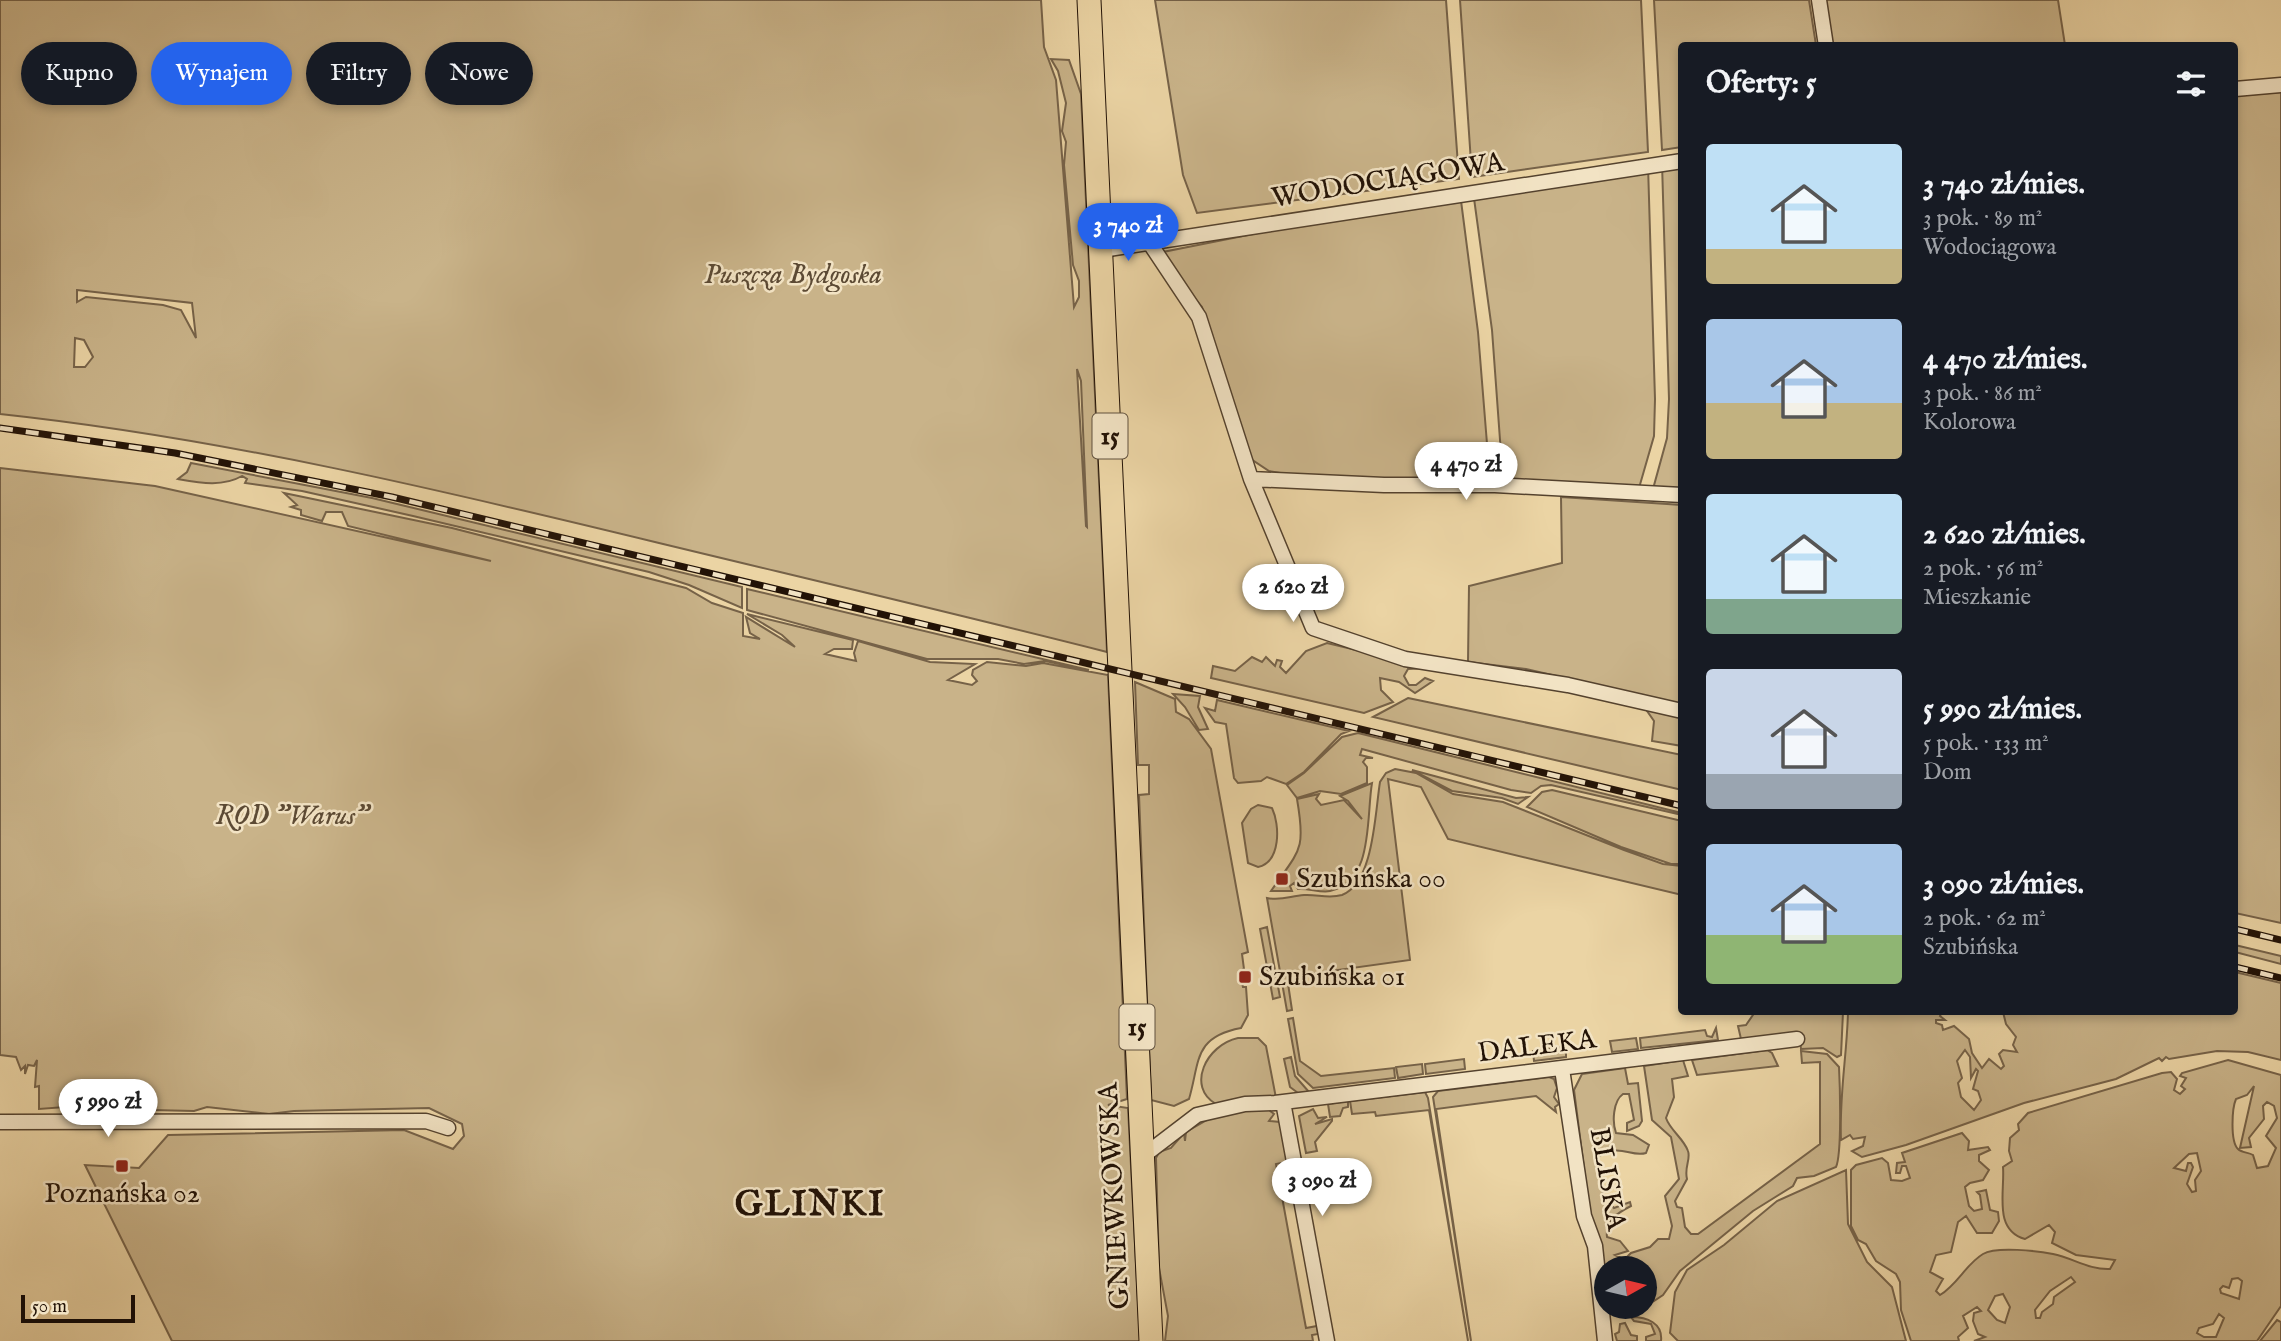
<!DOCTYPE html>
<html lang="pl">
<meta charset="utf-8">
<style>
body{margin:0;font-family:"IM FELL English",serif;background:#242831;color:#f1f3f6;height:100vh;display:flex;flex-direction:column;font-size:26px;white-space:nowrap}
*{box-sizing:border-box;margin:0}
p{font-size:23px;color:#9ea1a6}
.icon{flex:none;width:38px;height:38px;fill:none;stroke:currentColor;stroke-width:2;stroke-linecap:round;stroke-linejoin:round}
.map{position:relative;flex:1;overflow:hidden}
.drawer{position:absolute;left:1678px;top:42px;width:560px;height:973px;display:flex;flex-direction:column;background:#171b24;border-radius:7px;box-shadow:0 4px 10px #0003}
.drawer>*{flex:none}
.hud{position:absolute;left:21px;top:42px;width:665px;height:63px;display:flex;gap:14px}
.needle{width:46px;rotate:82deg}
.buttons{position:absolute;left:1594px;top:1256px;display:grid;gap:14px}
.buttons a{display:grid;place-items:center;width:63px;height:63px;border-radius:50%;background:#171b24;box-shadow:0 4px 10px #0003;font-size:35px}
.scale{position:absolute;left:21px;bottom:18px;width:114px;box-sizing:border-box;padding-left:7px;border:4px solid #221206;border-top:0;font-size:19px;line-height:24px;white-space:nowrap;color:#221206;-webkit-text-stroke:5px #f2e3c4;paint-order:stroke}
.price{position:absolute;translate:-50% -60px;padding:0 16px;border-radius:24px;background:#fff;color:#222;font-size:23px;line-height:46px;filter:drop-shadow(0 2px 4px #0008)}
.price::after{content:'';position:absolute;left:50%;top:42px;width:21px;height:16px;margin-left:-10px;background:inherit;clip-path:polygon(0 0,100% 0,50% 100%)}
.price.current{background:#2563eb;color:#fff}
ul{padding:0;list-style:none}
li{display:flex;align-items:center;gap:21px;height:175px;padding:0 28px}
li span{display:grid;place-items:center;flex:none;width:196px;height:140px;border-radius:7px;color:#555}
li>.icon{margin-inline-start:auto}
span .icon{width:84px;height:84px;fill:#fffc;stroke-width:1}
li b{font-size:30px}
h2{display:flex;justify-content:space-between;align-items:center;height:84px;padding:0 28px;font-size:30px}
.pill{padding:0 24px;border-radius:32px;background:#171b24;box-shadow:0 4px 10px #0003;font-size:24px;line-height:63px}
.pill.current{background:#2563eb;color:#fff}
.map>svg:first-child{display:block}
.green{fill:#c9b389;stroke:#766248;stroke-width:2;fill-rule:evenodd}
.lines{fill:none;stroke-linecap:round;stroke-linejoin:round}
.street-casing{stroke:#54422e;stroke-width:17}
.primary-casing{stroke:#221206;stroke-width:25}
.street{stroke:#f2e3c4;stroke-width:14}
.primary{stroke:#ebd4a4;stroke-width:23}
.rail-casing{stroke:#221206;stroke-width:7}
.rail{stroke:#f2e3c4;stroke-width:4.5;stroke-dasharray:13;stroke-linecap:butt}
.poi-dot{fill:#8f2418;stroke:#f2e3c4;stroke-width:2.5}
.labels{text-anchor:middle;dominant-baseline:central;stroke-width:5;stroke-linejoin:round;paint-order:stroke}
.shield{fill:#f2e3c4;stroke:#60513f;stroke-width:2}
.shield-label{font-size:26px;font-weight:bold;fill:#221206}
.street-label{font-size:28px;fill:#221206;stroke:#f2e3c4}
.park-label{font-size:28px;font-style:italic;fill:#5c4a34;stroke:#f2e3c4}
.poi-label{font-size:28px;fill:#221206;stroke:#f2e3c4;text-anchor:start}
.district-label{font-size:35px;font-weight:bold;letter-spacing:2px;fill:#221206;stroke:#f2e3c4}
</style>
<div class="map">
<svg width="2281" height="1341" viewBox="0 0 2281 1341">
<rect width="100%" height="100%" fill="#ebd4a4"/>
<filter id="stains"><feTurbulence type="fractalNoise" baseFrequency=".00286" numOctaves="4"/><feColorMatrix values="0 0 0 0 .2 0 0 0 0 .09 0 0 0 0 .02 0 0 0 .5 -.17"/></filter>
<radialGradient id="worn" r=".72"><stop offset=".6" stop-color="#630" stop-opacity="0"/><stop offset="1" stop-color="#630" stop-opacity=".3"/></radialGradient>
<path class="green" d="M0 0H1041L1044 47 1056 80 1074 307 1079 297V281L1073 265 1064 165 1066 142 1062 131 1066 103 1058 71 1051 59 1069 60 1081 94 1107 652C957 614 808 579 659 543 441 490 223 438 0 414ZM77 290 192 303 196 338 181 310 163 305 86 297 77 302ZM75 338 84 340 93 357 85 367H74ZM1077 369 1081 381 1087 527 1086 526Z
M1155 0H1446L1459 179 1197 213 1183 175Z
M1460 0H1641L1648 152 1472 177Z
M1654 0H1809L1816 45 1682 46V147L1662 150Z
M1823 0H2058L2065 45H1829Z
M2281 92V923L2235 913V96Z
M1682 161V492L1653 489 1667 438 1669 399 1662 163Z
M1648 165 1655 399 1654 436 1639 488 1503 481 1492 330 1473 191Z
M1460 193 1478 332 1490 481 1304 477 1269 471 1251 459 1225 386 1202 307 1160 258 1163 252Z
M191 463 372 498 742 587V608L689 585 649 572 413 516 302 491 245 483 247 479 242 476C223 487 201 483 178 479L187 472Z
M0 468 155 486 491 561 348 526 342 512H326L322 521 301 515V510L291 507 297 505 284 493 452 528 686 588 712 603 743 613V636L760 639 750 633 746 617 795 647 782 635 747 614 853 640 852 649H834L825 654 856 661 854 653 858 641 930 662 975 664 948 680 972 685 977 681 972 675 973 670 987 662 1026 666 1043 663 1108 675 1127 1099 1108 1105 1128 1108 1140 1341H172L85 1165 139 1168 168 1135 404 1130 453 1149 464 1136 462 1124 429 1108 294 1111 269 1114 207 1107 194 1111 109 1109 92 1105 39 1109V1086L35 1087 37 1060 34 1066 28 1065 25 1074V1066L21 1070 16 1057 0 1055Z
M1561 497 1682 505V705L1526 669 1468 662 1469 586 1562 563Z
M747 589 1089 670 1045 661 1024 664 998 659H927L747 610Z
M1327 643 1431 668 1408 669 1404 676 1409 685H1416L1425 678 1433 681 1415 693 1399 682 1380 678 1381 690 1393 702 1364 713 1211 678 1213 666 1235 671 1252 657 1262 662 1266 657 1275 666 1277 660 1282 661 1280 667 1286 673 1306 651Z
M1135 682 1175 699 1176 712 1189 719 1211 749 1248 952 1242 954 1244 969 1239 971 1243 987H1246L1248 1015 1241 1028C1193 1037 1200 1062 1189 1099L1174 1106 1151 1100 1139 795 1149 794V765H1138Z
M1173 694 1200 696 1198 707 1208 729 1199 730 1185 707Z
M1408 698 1682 755V790L1373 717Z
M1217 700 1349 731 1341 734 1304 772 1286 784 1267 777 1261 781 1238 783 1234 778 1226 724 1215 722 1205 708 1215 711Z
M1645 708 1682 717V746L1652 741 1654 721Z
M1358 733 1682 813V815L1551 785 1541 786 1531 793 1511 790 1362 749 1360 755 1373 758H1366L1363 762 1367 767V783L1341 794 1320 791 1297 798 1287 785 1304 773 1342 737Z
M1395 769 1416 773 1453 794 1503 802 1624 850 1663 864 1682 866V895L1448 839 1421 787 1388 779 1410 960 1287 977 1292 1010 1287 1011 1267 898C1282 901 1290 896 1304 895 1317 894 1328 899 1342 895 1374 883 1375 812 1380 782L1386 773Z
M1412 770 1516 798 1528 797 1518 804 1502 798 1452 791Z
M1372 783C1366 818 1374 882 1330 891 1320 893 1309 888 1298 889L1294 883 1290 886 1292 891H1271C1300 849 1306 851 1297 799L1319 794 1316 799 1321 805 1344 800 1362 819 1348 801 1340 796Z
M1552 790 1682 821V864H1671L1621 847 1527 807 1542 792Z
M1258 805 1272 808C1280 825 1281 862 1258 867L1248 863 1242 823 1251 809Z
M1267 927 1280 997 1273 999 1260 929Z
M2235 945 2281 956V964L2235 952Z
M2235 972 2281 983V1060L2248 1052 2217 1051 2169 1059 2166 1057 2162 1061 2159 1058 2116 1079 2024 1103 1906 1145 1862 1157 1852 1151 1863 1146 1865 1137 1853 1139 1850 1135 1841 1140C1839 1096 1847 1055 1848 1012H1942L1940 1016 1945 1020H1936V1023L1942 1025 1943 1030 1954 1026 1969 1039 1972 1053 1982 1068 1989 1059 2001 1069 2004 1066 1999 1054 2003 1050 2017 1052 2013 1045 2016 1037 2006 1024 2003 1012H2235ZM1965 1050 1970 1057 1971 1078 1976 1069 1978 1071 1973 1089 1978 1091 1981 1100 1974 1110 1961 1097 1958 1083 1962 1078 1957 1061Z
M1755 1012H1843L1841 1055 1837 1057 1823 1048 1801 1049 1799 1033 1741 1039 1738 1026 1746 1025Z
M1293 1018 1300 1061 1321 1076 1394 1068 1395 1078 1313 1088 1298 1074 1288 1019Z
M1716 1028 1718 1040 1641 1048 1640 1038 1705 1030 1707 1036 1712 1037Z
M1238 1038H1258L1266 1046 1276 1098 1216 1104C1186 1087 1206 1045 1238 1038Z
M1636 1038 1638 1049 1612 1052 1610 1041Z
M1566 1046V1057L1534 1061 1533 1051Z
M1767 1050 1772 1053 1778 1066 1697 1075 1692 1060Z
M1801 1051 1827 1054 1839 1067C1840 1086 1842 1154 1836 1167L1814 1176 1797 1178 1793 1186 1753 1211 1680 1271 1663 1295 1645 1307V1269H1633L1626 1258 1631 1253 1650 1247 1658 1239H1669L1672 1226 1665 1196 1679 1179 1671 1137 1652 1120 1644 1066 1683 1060 1688 1076 1672 1079 1674 1097 1666 1118C1670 1130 1684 1139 1688 1151 1691 1159 1684 1167 1687 1179L1675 1201 1677 1207 1682 1208 1685 1227 1691 1234H1698L1820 1144V1062L1802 1063Z
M1291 1057 1295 1076 1309 1092 1298 1093 1290 1087 1284 1059Z
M1464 1059 1465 1069 1426 1074 1425 1064Z
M2228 1060 2281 1075V1306L2257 1341H1974L1985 1337 1978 1334 1973 1321 1974 1313 1981 1311 1977 1307 1963 1316 1968 1328 1958 1337 1959 1341H1911L1901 1310 1900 1282 1896 1274 1876 1261 1866 1244 1858 1240 1851 1226V1170L1856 1165 1882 1158 1888 1163 1891 1180 1902 1181 1910 1178 1906 1166H1902L1900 1173H1896L1897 1163 1905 1162 1902 1153 1962 1133 1969 1141 1968 1150 1988 1147 1990 1150 1979 1155V1161L1989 1170 1983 1180 1970 1183 1965 1187 1969 1206 1974 1211 1982 1209 1980 1195 1977 1192 1986 1190 1990 1210 1998 1212 1999 1221 1992 1233H1977L1966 1216 1958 1222 1951 1252 1936 1255 1930 1272 1943 1279 1936 1291 1940 1295C1958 1284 1966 1264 1983 1254 1996 1246 2038 1251 2053 1254 2073 1258 2089 1270 2110 1269L2115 1260 2076 1255 2052 1243 2055 1232 2049 1225 2025 1239C1993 1230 2005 1192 2003 1167L2012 1161 2009 1151 2010 1138 2019 1130 2018 1124 2028 1113 2162 1073 2171 1072 2177 1079 2174 1090 2180 1094 2185 1089 2181 1086 2186 1078 2180 1076 2182 1073ZM2254 1086 2240 1148 2251 1147 2249 1138 2264 1119 2263 1106 2267 1102 2274 1106 2277 1118 2266 1136 2276 1148 2268 1166 2257 1168 2253 1155C2248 1152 2242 1153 2238 1149 2230 1141 2232 1108 2236 1099L2247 1095ZM2197 1153 2201 1171 2195 1180 2196 1191 2192 1192 2187 1184 2193 1167 2191 1163H2188L2186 1171 2174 1168 2189 1154ZM2071 1277 2075 1282 2054 1297 2053 1304 2042 1312 2040 1318H2036L2035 1310 2050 1291ZM2238 1278 2242 1281 2239 1299 2221 1293 2220 1289 2223 1286 2229 1288 2232 1279ZM2003 1294 2010 1307 2005 1323 1997 1320 1988 1310 1995 1296ZM2219 1314 2224 1318 2216 1337H2204L2197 1333 2199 1328 2213 1324Z
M1422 1064 1423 1074 1398 1078 1396 1067Z
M1625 1068 1628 1084 1638 1083 1642 1121 1639 1126 1627 1131V1123L1634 1120 1629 1094H1623C1613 1101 1612 1122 1616 1133L1633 1135 1649 1145 1646 1153C1630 1158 1619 1141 1595 1159L1604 1198 1614 1208 1630 1202 1631 1206C1617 1213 1605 1221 1607 1237L1620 1241 1628 1251 1615 1255 1625 1260 1622 1265 1606 1269 1605 1285 1590 1216 1574 1090 1582 1074Z
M1549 1077 1554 1079 1557 1088 1554 1097 1559 1104 1555 1107 1556 1112 1536 1096 1436 1109 1471 1341 1433 1097 1438 1091Z
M1425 1092 1428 1098 1468 1341 1429 1110 1376 1116 1375 1112 1352 1114 1350 1101Z
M1348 1101V1107L1343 1108 1340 1116 1330 1117 1328 1104Z
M1244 1108 1269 1110 1274 1114 1269 1121 1280 1122 1287 1162 1276 1164 1303 1312 1306 1328 1317 1326 1318 1334 1312 1335 1313 1341H1165L1168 1316 1159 1268 1156 1158 1159 1152 1171 1148 1184 1133 1185 1141 1186 1132 1214 1116Z
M1313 1109 1318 1118 1327 1117 1315 1124 1332 1119V1121L1315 1142 1317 1151 1306 1153 1299 1116Z
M1846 1170 1848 1224 1867 1262 1892 1287 1906 1341H1678L1670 1333 1675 1292 1687 1270 1724 1245 1777 1201Z
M1631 1317C1647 1317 1663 1323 1661 1341H1646V1337L1655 1334 1651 1324 1634 1321Z
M2277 1320 2281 1322V1341H2260Z
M1625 1323 1631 1335 1637 1336V1341H1617L1615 1334 1619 1332 1620 1324Z"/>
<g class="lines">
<defs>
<path id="street" d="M1819 0 1826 46
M2235 89 2281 85
M1149 242 1199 317 1251 479 1313 628 1405 659 1568 685 1682 711
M1102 250 1682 161
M1251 479 1384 485H1495L1682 495
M1562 1069 1584 1216 1595 1246 1605 1341
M1283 1102 1327 1341
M0 1122 426 1121 448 1128
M1142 1157 1197 1115 1245 1104 1275 1103 1797 1039"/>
<path id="primary" d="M1089 0 1151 1341"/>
</defs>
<use href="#street" class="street-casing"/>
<use href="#primary" class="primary-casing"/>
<use href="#street" class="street"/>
<use href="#primary" class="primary"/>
<defs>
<path id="rail" d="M0 428 175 453 392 497 1682 806
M2235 929 2281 940
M2235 967 2281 978"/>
</defs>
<use href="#rail" class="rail-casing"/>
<use href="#rail" class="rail"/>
</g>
<g class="poi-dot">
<rect x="1275" y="872" width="14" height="14" rx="3.5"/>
<rect x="1238" y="970" width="14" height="14" rx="3.5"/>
<rect x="115" y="1159" width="14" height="14" rx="3.5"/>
</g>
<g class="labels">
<g class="shield">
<rect x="1092.5" y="413.5" width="35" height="45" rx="5"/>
<rect x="1119.5" y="1004.5" width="35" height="45" rx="5"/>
</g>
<g class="shield-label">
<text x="1110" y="436">15</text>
<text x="1137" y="1027">15</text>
</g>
<g class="street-label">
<text transform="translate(1388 181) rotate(-9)">WODOCIĄGOWA</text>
<text transform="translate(1537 1047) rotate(-7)">DALEKA</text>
<text transform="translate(1607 1179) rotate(80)">BLISKA</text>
<text transform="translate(1115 1196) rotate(-93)">GNIEWKOWSKA</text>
</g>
<g class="park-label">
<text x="793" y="275">Puszcza Bydgoska</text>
<text x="292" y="816">ROD "Warus"</text>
</g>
<g class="poi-label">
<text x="1296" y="879">Szubińska 00</text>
<text x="1259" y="977">Szubińska 01</text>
<text x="122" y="1194" text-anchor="middle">Poznańska 02</text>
</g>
<g class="district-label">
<text x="810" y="1205">GLINKI</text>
</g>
</g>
<rect width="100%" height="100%" filter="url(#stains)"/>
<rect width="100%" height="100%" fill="url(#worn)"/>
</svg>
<div class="buttons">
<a><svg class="needle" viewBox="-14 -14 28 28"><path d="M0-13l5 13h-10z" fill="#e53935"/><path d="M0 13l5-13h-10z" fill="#9ea1a6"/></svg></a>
</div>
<div class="scale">50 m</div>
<b class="price current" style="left:1128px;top:263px">3 740 zł</b>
<b class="price" style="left:1466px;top:502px">4 470 zł</b>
<b class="price" style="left:1293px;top:624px">2 620 zł</b>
<b class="price" style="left:108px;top:1139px">5 990 zł</b>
<b class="price" style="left:1322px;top:1218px">3 090 zł</b>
<div class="hud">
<a class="pill">Kupno</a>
<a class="pill current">Wynajem</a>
<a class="pill">Filtry</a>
<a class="pill">Nowe</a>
</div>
<section class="drawer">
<h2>Oferty: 5<svg class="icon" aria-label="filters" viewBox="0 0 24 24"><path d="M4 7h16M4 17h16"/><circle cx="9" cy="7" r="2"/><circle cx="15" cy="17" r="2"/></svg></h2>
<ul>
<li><span style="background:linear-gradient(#bfe0f5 75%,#c2b280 0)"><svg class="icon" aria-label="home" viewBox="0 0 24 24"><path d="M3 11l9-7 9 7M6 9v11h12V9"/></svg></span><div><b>3 740 zł/mies.</b><p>3 pok. · 89 m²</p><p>Wodociągowa</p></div></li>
<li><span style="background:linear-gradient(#a9c7e8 60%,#c2b280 0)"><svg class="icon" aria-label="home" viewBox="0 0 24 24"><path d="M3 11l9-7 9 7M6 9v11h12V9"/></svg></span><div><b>4 470 zł/mies.</b><p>3 pok. · 86 m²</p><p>Kolorowa</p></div></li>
<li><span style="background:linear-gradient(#bfe0f5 75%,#7fa58c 0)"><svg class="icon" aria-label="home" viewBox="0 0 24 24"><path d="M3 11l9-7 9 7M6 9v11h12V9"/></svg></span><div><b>2 620 zł/mies.</b><p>2 pok. · 56 m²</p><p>Mieszkanie</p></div></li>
<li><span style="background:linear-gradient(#c9d6e8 75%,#9aa5b1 0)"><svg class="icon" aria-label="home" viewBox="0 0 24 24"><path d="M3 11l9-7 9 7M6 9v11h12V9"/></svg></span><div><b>5 990 zł/mies.</b><p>5 pok. · 133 m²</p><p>Dom</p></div></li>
<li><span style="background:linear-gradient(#a9c7e8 65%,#8fb573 0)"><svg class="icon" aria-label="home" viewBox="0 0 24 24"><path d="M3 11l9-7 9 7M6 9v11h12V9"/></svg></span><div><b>3 090 zł/mies.</b><p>2 pok. · 62 m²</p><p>Szubińska</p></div></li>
</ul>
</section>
</div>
